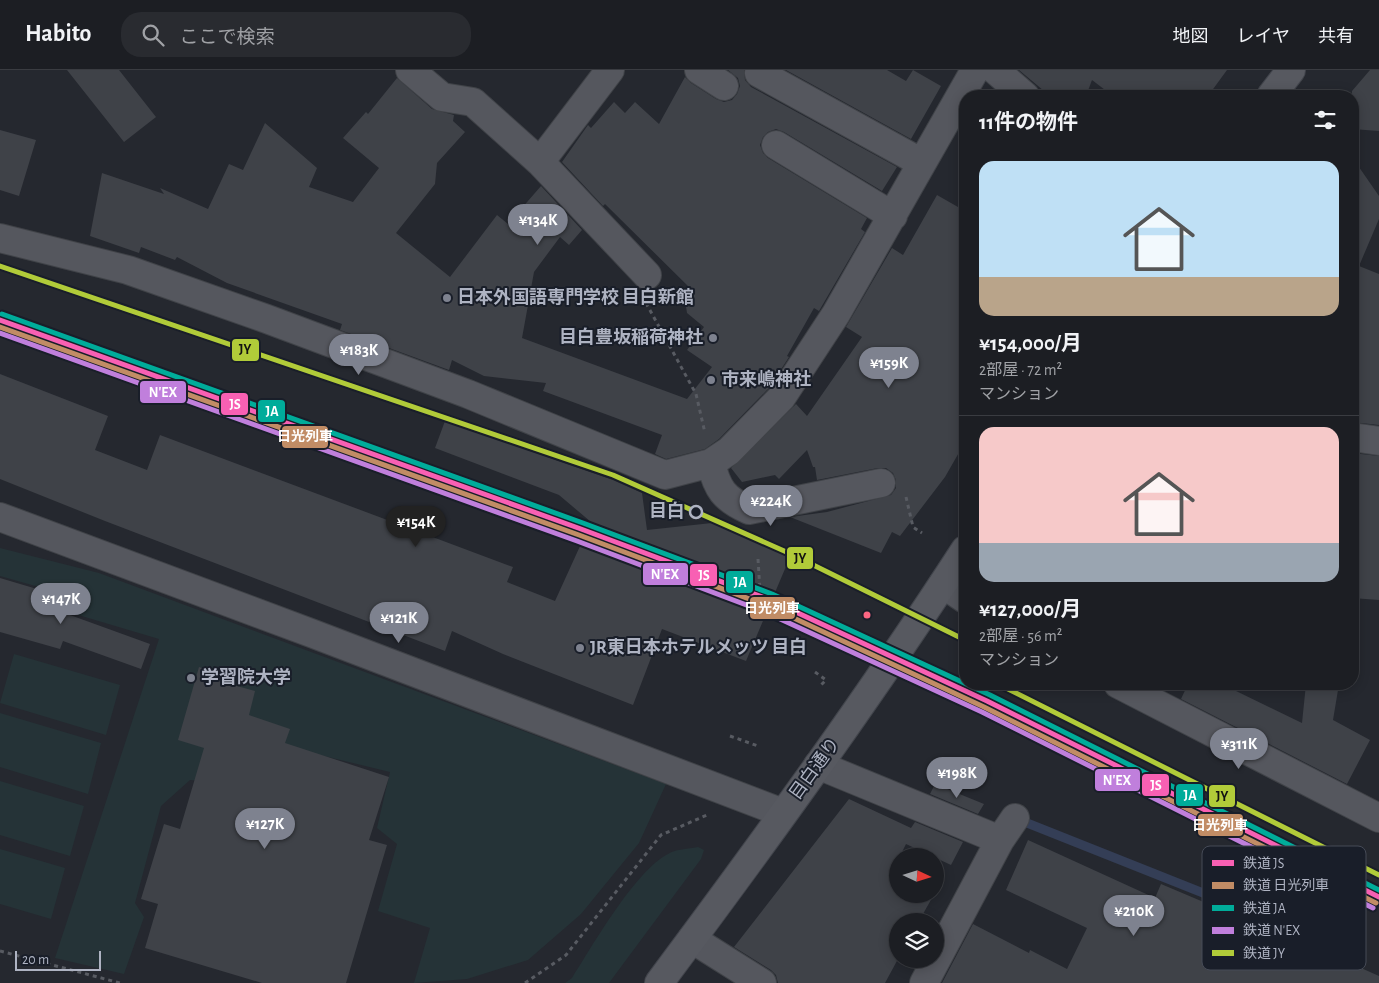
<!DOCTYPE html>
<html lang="ja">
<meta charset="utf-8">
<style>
body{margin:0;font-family:"Alegreya Sans","Noto Sans JP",sans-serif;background:#292b30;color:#f1f3f6;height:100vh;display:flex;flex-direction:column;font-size:19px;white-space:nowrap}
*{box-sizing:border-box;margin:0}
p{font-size:16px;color:#a0a2a6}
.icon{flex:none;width:28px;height:28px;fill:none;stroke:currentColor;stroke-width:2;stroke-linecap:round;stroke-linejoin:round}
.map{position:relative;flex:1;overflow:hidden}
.panel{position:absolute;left:959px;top:20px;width:400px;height:600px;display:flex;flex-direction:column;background:#1c1e23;border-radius:20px;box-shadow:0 2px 12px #0003,0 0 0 1px #3a3c41}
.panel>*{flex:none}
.needle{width:32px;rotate:94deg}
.controls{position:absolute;left:889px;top:778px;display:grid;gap:10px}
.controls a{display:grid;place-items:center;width:55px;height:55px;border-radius:50%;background:#1c1e23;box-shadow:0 2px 12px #0003,0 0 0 1px #3a3c41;font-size:25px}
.scale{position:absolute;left:15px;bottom:12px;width:86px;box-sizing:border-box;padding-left:5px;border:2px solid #aeb3c2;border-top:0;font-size:14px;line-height:18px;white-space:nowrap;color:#aeb3c2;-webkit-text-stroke:4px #191e29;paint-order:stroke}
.price{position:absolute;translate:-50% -42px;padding:0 11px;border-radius:18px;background:#7e828f;color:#fff;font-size:16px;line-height:32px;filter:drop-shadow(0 1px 2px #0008)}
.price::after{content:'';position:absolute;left:50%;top:30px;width:15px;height:11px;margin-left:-8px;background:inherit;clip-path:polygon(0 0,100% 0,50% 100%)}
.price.selected{background:#222;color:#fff}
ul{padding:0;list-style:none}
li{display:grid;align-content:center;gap:10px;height:265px;padding:0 20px}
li+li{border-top:1px solid #3a3c41}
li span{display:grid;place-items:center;height:155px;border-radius:15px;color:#555}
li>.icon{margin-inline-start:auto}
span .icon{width:90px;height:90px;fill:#fffc;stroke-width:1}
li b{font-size:21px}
h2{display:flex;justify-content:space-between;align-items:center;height:60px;padding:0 20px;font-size:21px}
header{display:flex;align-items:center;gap:30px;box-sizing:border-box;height:70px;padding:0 25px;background:#1c1e23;border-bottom:1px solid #3a3c41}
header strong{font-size:24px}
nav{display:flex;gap:28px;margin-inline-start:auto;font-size:18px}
.search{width:350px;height:45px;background:#292b30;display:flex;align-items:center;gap:12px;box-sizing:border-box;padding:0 18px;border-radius:20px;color:#a0a2a6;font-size:19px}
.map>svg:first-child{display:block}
.green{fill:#253337}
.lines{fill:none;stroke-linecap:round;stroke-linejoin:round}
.stream{stroke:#343e56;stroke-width:9}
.building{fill:#3f4248}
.minor-casing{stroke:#404348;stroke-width:30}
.major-casing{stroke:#42454c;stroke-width:30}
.path{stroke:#585b62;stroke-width:3;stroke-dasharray:4 4;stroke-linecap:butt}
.minor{stroke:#55575e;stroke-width:28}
.major{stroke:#575960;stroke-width:28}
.rail-1-casing{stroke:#191e29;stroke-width:9}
.rail-2-casing{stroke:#191e29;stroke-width:9}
.rail-3-casing{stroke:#191e29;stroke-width:9}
.rail-4-casing{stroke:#191e29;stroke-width:9}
.rail-5-casing{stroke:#191e29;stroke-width:9}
.rail-1{stroke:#f860b3;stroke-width:5}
.rail-2{stroke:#c18c65;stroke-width:5}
.rail-3{stroke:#00ac9a;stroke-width:5}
.rail-4{stroke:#c07fdc;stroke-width:5}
.rail-5{stroke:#b1cb39;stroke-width:5}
.poi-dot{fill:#7e828f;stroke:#191e29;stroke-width:2}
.stop-dot{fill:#191e29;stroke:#aeb3c2;stroke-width:2.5}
.bus-dot{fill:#fa6682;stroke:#191e29;stroke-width:2}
.labels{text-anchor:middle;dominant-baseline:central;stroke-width:4;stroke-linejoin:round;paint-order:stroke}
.poi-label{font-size:18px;font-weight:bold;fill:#aeb3c2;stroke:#191e29;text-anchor:start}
.stop-label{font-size:18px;font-weight:bold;fill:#aeb3c2;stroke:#191e29;text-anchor:end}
.street-label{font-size:18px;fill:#aeb3c2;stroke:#191e29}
.key{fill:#191e29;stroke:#464b57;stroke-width:1}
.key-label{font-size:14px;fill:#aeb3c2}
.line-badge{stroke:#191e29;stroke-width:2}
.badge-label{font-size:14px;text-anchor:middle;font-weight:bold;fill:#fff}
.pale-badge-label{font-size:14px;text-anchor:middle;font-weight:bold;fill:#111}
</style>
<header>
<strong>Habito</strong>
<div class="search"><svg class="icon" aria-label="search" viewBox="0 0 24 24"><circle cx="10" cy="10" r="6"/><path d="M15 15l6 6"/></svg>ここで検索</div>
<nav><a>地図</a><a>レイヤ</a><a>共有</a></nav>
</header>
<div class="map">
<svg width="1379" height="913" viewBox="0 0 1379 913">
<rect width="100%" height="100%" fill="#25282f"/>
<path class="green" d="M0 478 99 503 666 714 639 773 581 844 528 890 467 909 414 913 430 858 378 841 397 774 377 758 390 702 246 667 221 712 190 710 161 736 135 833 144 847 124 904 55 888 159 569 75 544 78 528 0 506Z
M14 584 120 615 106 665 0 633Z
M0 643 101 673 88 724 0 697Z
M0 711 84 736 70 786 0 765Z
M698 777 704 780 701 789 609 913H565L572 908C593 875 635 801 668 784 676 779 688 779 698 777Z
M0 779 65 798 51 849 0 834Z"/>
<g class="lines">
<path class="stream" d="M1017 749 1271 850 1314 871 1299 913"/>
</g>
<path class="building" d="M67 0H119L156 47 124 72Z
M728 0H744L745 10 751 17 897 97 882 121 784 62 776 59 768 62 763 67 760 75 763 83 768 88 867 148 861 159 865 162 819 241 814 238 787 286 789 287 769 318 719 369 705 379 666 389 655 384 662 365 543 321 546 313 484 306 452 290 449 300 340 260 342 254 227 213 177 187 175 190 141 177 139 183 90 166 102 103 164 124 160 118 208 139 229 94 243 100 265 53 317 98 309 117 353 132 379 98 343 68 366 42 368 44 397 8 432 39 454 45 453 51 465 62 437 93 435 114 396 163 450 207 497 145 508 154 541 116 582 160 569 175 560 167 534 202 522 268 687 329 712 297 687 280 704 257 687 243 685 230 693 221 605 134 603 136 562 92 588 55 591 58 614 32 625 43 635 32 659 54 685 7 691 13 716 29 724 32 732 30 737 24 740 16 738 8Z
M786 0H887L906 11 913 0 941 16 911 69Z
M1019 0H1227L1208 26H1113L1092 10 1086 26H1050Z
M1370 0H1379V61L1352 59V21Z
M0 60 36 70 19 126 0 120Z
M1352 87 1379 126V149L1359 196 1379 204V355L1352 352Z
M937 125 965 141V372L945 407 900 466 892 462 881 483 790 447 827 442 891 425 896 418V410L893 403 886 398H878L817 410 815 397H813L807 380 779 409 775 405 742 412 731 398 796 334 807 346 862 267 846 257 892 178 903 185Z
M0 304 108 346 95 380 147 400 160 365 513 497 507 512 555 531 591 452 559 425 435 378 445 351 613 410 642 423 647 460 712 453 790 487 746 591 662 559 633 635 503 584 452 561 445 581 105 451 0 409Z
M1352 383 1379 386V530L1352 528Z
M0 508 74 530 70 545 150 574 141 599 63 571 60 579 0 562Z
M199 597 228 606 226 613 255 621 249 645 290 659 285 673 389 707 369 770 387 775 346 913H262L145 878 158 834 141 829 164 754 180 759 204 678 178 670Z
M1188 614H1236L1234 620 1302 653 1306 614H1339L1333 650 1370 670 1347 714 1181 629Z
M935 714 984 734 978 744 930 724Z
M849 729 911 758 915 752 963 772 951 795 906 774 900 786H898V792L890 806 898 810V824H924L932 828 919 851H898V889L885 913H778L776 905 771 900 734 877Z
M1028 770 1155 828 1161 814 1265 858 1257 876 1306 896 1314 877 1379 906V913H942L973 854 1029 883 1030 880 1067 899 1087 858 1006 820Z"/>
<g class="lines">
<defs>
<path id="minor" d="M410 0 442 27 473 32 540 92 647 205
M699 0 724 16
M761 0 759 3 922 93
M995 0 1025 26
M776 75 893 146
M540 92 610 0
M0 168 128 200 267 249 468 324 665 405 711 393 729 381 781 328 836 244 975 0
M1352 367 1379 371
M711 393C717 419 724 429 749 440L881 413
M0 447 311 563 783 743
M943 514 965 529
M1118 614 1379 748
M818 695 1000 770
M692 869 762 913
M924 913 1000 770 1015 748"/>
<path id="major" d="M1271 26 1291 0
M659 913C765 771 869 628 965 480"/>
</defs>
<use href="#minor" class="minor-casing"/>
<use href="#major" class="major-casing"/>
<path class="path" d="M646 233 696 324 705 363
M906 427 913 457 922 463
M758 489 760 521 844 565
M815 602 826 610 821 615
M730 666 758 676
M0 881 120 913
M525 913 566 885 661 765 707 745"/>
<use href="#minor" class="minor"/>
<use href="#major" class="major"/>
<defs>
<path id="rail-1" d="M0 250 581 459 770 530 987 631 1379 827"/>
<path id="rail-2" d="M0 257 579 465 768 536 984 637 1376 833"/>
<path id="rail-3" d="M2 244 583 453 772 524 990 625 1379 820"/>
<path id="rail-4" d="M0 263 577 471 765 542 982 642 1373 838"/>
<path id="rail-5" d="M0 196 613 405 791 484 965 570
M998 614 1379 805"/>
</defs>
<use href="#rail-1" class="rail-1-casing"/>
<use href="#rail-2" class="rail-2-casing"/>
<use href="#rail-3" class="rail-3-casing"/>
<use href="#rail-4" class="rail-4-casing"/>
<use href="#rail-5" class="rail-5-casing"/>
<use href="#rail-1" class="rail-1"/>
<use href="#rail-2" class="rail-2"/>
<use href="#rail-3" class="rail-3"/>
<use href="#rail-4" class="rail-4"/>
<use href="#rail-5" class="rail-5"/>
</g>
<g class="poi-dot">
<circle cx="447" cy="228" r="5"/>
<circle cx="713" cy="268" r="5"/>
<circle cx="711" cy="310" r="5"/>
<circle cx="580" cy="578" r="5"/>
<circle cx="191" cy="608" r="5"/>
</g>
<circle class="stop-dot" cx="696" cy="442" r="6"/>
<circle class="bus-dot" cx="867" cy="545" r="4.5"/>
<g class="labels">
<g class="poi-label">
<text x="457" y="228">日本外国語専門学校 目白新館</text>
<text x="703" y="268" text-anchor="end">目白豊坂稲荷神社</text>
<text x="721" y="310">市来嶋神社</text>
<text x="590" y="578">JR東日本ホテルメッツ 目白</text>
<text x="201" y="608">学習院大学</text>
</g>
<g class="stop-label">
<text x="685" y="442">目白</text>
</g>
<g class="street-label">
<text transform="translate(815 699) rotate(-54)">目白通り</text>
</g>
</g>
<rect x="1202" y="776" width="164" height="124" rx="8" class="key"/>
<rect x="1212" y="790" width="22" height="6" fill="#f860b3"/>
<rect x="1212" y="812" width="22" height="7" fill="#c18c65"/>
<rect x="1212" y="835" width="22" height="6" fill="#00ac9a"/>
<rect x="1212" y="857" width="22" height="7" fill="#c07fdc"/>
<rect x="1212" y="880" width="22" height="6" fill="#b1cb39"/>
<g class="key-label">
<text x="1243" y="798">鉄道 JS</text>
<text x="1243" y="820">鉄道 日光列車</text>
<text x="1243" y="843">鉄道 JA</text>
<text x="1243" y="865">鉄道 N'EX</text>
<text x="1243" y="888">鉄道 JY</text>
</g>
<g class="line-badge">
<rect x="231" y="268" width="29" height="24" rx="5" fill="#b1cb39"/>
<rect x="139" y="310" width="48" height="24" rx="5" fill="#c07fdc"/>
<rect x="220" y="322" width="29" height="24" rx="5" fill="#f860b3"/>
<rect x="257" y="329" width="29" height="24" rx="5" fill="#00ac9a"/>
<rect x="281" y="355" width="48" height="24" rx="5" fill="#c18c65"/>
<rect x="786" y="476" width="28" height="24" rx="5" fill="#b1cb39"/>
<rect x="642" y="492" width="47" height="24" rx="5" fill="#c07fdc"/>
<rect x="689" y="493" width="29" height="24" rx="5" fill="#f860b3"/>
<rect x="725" y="500" width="29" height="24" rx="5" fill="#00ac9a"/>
<rect x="749" y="526" width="47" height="24" rx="5" fill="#c18c65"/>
<rect x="1094" y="698" width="47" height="24" rx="5" fill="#c07fdc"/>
<rect x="1141" y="703" width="29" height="24" rx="5" fill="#f860b3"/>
<rect x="1175" y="713" width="29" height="24" rx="5" fill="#00ac9a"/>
<rect x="1208" y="714" width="28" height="24" rx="5" fill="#b1cb39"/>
<rect x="1197" y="743" width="47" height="24" rx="5" fill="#c18c65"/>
</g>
<g class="badge-label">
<text x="163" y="327">N'EX</text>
<text x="235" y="339">JS</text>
<text x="272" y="346">JA</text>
<text x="305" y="371">日光列車</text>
<text x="665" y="509">N'EX</text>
<text x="704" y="510">JS</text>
<text x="740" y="517">JA</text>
<text x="772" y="543">日光列車</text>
<text x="1117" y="715">N'EX</text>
<text x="1156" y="720">JS</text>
<text x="1190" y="730">JA</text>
<text x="1220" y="760">日光列車</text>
</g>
<g class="pale-badge-label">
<text x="245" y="284">JY</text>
<text x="800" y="493">JY</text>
<text x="1222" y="731">JY</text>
</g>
</svg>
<div class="controls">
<a><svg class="needle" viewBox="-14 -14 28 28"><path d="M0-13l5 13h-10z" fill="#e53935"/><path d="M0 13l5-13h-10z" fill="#a0a2a6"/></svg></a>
<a><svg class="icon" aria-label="layers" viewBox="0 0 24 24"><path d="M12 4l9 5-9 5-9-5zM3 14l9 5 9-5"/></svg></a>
</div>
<div class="scale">20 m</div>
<b class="price" style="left:538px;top:176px">¥134K</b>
<b class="price" style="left:359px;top:306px">¥183K</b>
<b class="price" style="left:889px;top:319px">¥159K</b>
<b class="price" style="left:771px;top:457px">¥224K</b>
<b class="price selected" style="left:416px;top:478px">¥154K</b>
<b class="price" style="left:61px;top:555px">¥147K</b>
<b class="price" style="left:399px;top:574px">¥121K</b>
<b class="price" style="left:1239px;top:700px">¥311K</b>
<b class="price" style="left:957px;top:729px">¥198K</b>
<b class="price" style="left:265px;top:780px">¥127K</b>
<b class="price" style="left:1134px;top:867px">¥210K</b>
<section class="panel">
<h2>11件の物件<svg class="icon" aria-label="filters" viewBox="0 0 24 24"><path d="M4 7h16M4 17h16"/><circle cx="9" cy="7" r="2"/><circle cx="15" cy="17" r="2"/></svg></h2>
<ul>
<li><span style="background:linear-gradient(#bfe0f5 75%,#b9a48a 0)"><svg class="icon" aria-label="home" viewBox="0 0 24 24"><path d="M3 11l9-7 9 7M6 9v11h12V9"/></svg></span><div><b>¥154,000/月</b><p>2部屋 · 72 m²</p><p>マンション</p></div></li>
<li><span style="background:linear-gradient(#f6c9c9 75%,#9aa5b1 0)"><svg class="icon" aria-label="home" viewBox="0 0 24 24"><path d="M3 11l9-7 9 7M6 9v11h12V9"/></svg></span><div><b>¥127,000/月</b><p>2部屋 · 56 m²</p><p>マンション</p></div></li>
</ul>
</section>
</div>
